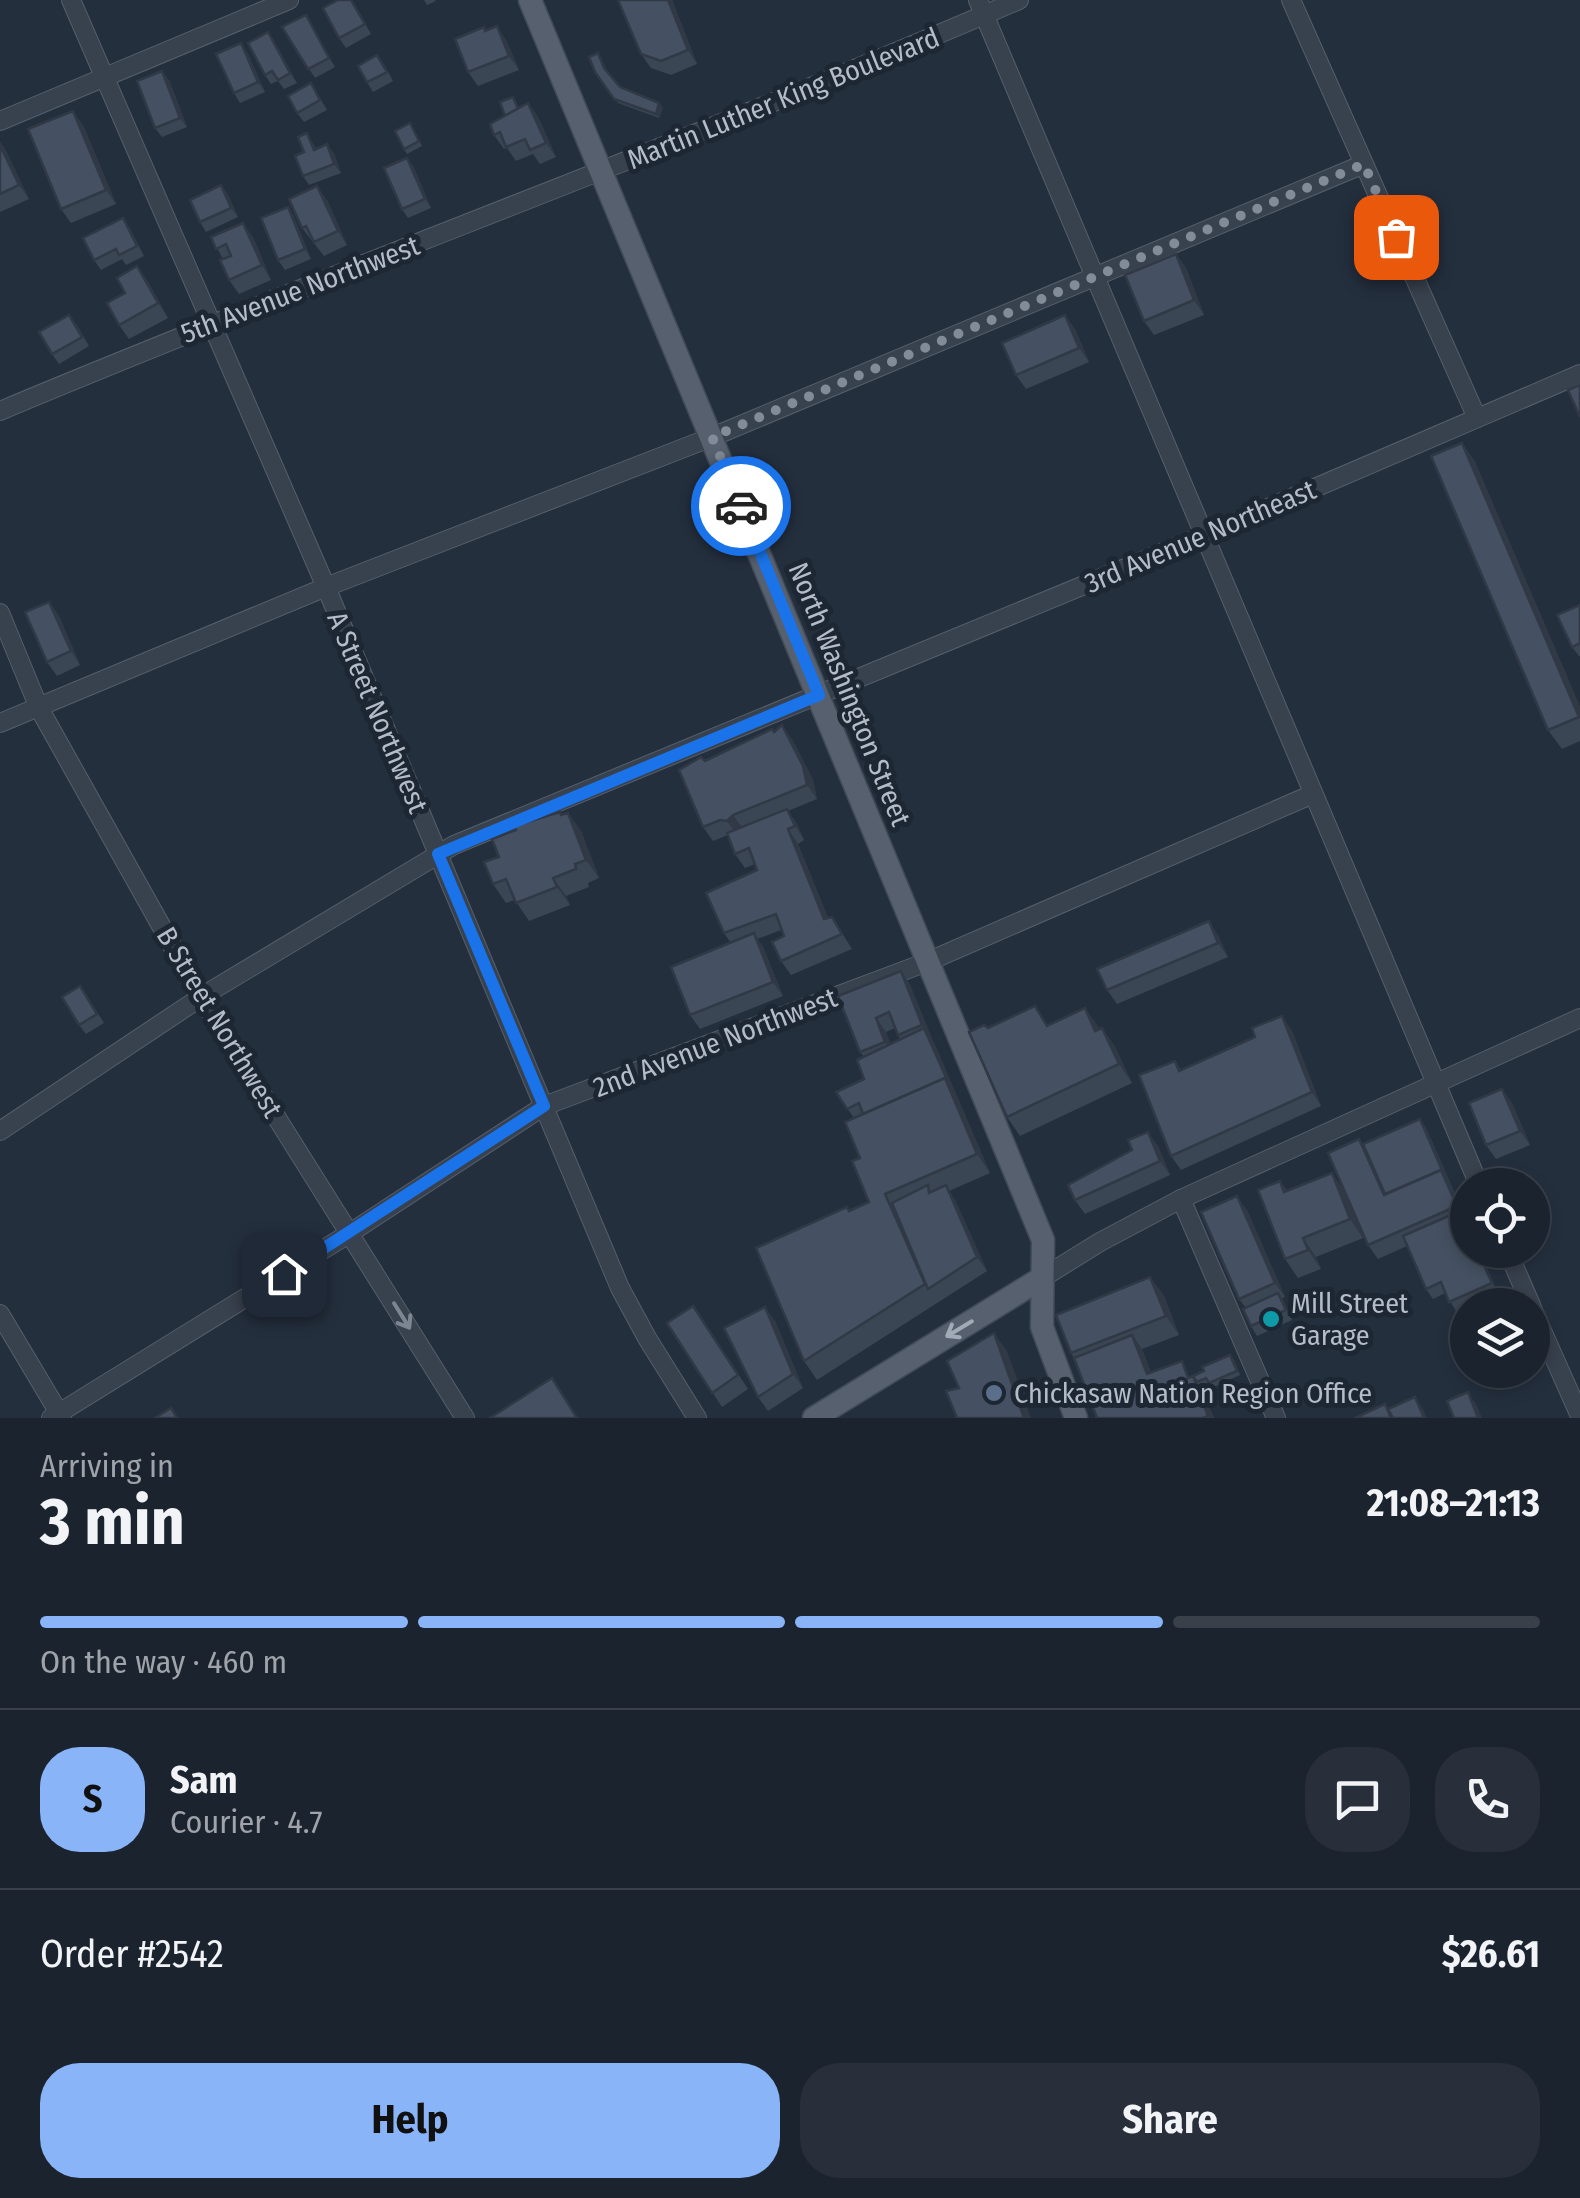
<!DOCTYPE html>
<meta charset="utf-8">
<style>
:root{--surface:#1b232e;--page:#282f3a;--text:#f1f3f6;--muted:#a0a4aa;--line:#39404a;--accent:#8ab4f8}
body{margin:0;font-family:"Fira Sans Condensed",sans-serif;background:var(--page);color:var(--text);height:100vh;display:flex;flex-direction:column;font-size:38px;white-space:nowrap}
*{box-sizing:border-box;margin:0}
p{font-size:32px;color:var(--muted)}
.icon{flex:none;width:55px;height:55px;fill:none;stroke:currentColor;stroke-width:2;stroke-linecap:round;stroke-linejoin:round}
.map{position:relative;height:1418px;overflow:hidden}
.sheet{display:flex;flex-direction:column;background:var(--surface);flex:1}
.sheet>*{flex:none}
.tools{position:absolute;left:1450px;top:1168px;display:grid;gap:20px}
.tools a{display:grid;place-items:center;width:100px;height:100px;border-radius:50%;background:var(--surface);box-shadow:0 5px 15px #0003,0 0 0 2px var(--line);font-size:50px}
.pin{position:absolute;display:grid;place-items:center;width:85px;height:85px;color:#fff;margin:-42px;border-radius:20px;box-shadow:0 5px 15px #0006}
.courier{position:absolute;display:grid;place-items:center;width:100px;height:100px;margin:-50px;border:8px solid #1a73e8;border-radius:50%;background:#fff;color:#222;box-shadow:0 2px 12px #0007}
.summary em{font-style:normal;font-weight:700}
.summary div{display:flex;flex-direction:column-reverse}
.summary{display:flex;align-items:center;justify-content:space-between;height:170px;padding:0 40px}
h1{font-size:65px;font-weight:700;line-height:75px}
.bar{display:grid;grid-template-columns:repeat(4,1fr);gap:15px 10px;align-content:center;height:120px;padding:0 40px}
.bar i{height:12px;border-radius:8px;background:var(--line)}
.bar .on{background:var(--accent)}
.bar p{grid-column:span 4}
.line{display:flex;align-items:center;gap:25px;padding:0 40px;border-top:2px solid var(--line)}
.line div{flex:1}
.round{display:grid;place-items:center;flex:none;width:105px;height:105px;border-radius:40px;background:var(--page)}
.primary-button{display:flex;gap:20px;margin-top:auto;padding:20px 40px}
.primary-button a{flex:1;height:115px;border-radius:40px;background:var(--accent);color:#111;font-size:40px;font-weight:700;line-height:115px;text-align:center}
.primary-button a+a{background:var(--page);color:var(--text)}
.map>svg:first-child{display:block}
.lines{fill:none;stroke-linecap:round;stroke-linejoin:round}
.minor-casing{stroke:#565f6c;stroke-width:20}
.major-casing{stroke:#414a57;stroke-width:25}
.minor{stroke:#38414e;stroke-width:18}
.major{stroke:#56606e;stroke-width:22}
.wall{fill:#3b4654;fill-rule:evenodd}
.shaded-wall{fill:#303945}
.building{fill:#455162;stroke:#303945;stroke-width:2.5}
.oneway{stroke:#7c8592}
.oneway2{stroke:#a1aab7}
.done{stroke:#828b98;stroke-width:10;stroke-dasharray:0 18}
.route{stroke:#1a73e8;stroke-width:12}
.culture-dot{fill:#0f9aa8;stroke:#1d2633;stroke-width:4}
.service-dot{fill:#5c6f8a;stroke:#1d2633;stroke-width:4}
.labels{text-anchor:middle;stroke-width:10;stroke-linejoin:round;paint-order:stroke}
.street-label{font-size:28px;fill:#b4bcc9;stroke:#1d2633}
.poi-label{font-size:28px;fill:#b4bcc9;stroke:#1d2633;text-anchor:start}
</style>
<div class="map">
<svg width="1580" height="1418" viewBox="0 0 1580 1418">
<rect width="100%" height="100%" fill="#242f3e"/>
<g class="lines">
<defs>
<g id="minor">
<path d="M71 0 326 587 620 1288 647 1338 697 1418"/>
<path d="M978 0 1479 1185"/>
<path d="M1291 0 1477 418"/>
<path d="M0 121 289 0"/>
<path d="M0 411C338 269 682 145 1019 0"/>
<path d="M0 613 39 708 201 997 465 1418"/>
<path d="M0 723 326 587 712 437 1364 164"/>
<path d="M0 1131 201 997 454 845 1203 536 1580 374"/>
<path d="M1181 1199 1276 1418"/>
<path d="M1507 1250 1531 1305"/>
<path d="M1042 1278 1100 1242 1181 1199 1580 1018"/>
<path d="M1532 1308 1580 1416"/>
<path d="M0 1314 62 1418"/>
<path d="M51 1418 350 1233 544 1106 927 962 1313 794"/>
</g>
<g id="major">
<path d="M530 0 1043 1240 1042 1327 1076 1418"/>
<path d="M814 1418 1042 1278"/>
</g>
</defs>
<use href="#minor" class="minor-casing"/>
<use href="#major" class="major-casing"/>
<use href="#minor" class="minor"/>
<use href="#major" class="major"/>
</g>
<g class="wall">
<path d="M352 0 371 34 346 48 339 38Z"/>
<path d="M424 0H435L436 1 427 5Z"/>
<path d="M672 0 697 64 671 75 651 68 641 54Z"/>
<path d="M306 15 335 67 315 78 282 27Z"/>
<path d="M486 30 506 40 519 70 478 86 468 72Z"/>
<path d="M268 32 297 83 284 89 278 81 271 84 265 75Z"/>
<path d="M247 52 265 92 240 103 234 93Z"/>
<path d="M601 58 607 71 620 87 659 103 663 108 659 118 618 103 595 72Z"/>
<path d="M384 64 393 81 373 92 367 82Z"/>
<path d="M169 80 187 127 162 137 155 128Z"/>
<path d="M311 83 327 110 304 122 297 113Z"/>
<path d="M516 102 519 108 528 103 538 117 556 157 540 164 533 154 516 161 507 148 504 149 494 135 505 116Z"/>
<path d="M410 123 422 146 407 154 404 149Z"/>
<path d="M83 125 116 204 71 223 61 209Z"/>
<path d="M307 133 316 149 327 144 334 154 341 173 309 185 303 176Z"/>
<path d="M0 142 5 149 29 199 0 212Z"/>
<path d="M407 158 414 168 431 208 408 218 402 209Z"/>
<path d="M221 185 228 195 238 217 206 232 200 222Z"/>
<path d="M327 200 347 245 324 256 302 228Z"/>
<path d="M288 207 294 217 311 259 285 270 278 260Z"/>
<path d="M129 227 144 256 126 265 122 259 101 270 94 260Z"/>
<path d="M211 237H253L271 280 239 294 229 280 223 259Z"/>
<path d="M1176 254 1186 268 1204 315 1154 335 1144 321Z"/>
<path d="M147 280 168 318 129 339 119 325Z"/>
<path d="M76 324 89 346 59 364 52 354Z"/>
<path d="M1075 329 1089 362 1026 389 1016 375Z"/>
<path d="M1462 443 1475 462 1580 707V741L1562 749 1548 730Z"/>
<path d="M49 602 59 616 80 665 57 676 47 662Z"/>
<path d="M1580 605V656H1579L1572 647Z"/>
<path d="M774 732 792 739 813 780 817 799 788 811 797 824 804 840 798 844 828 918 832 917 852 949 791 975 781 961 784 936 781 930 757 939 763 947 783 996 700 1029 690 1015 731 943 724 933 757 870 755 864 745 868 735 854 728 835 713 841 703 827 705 761Z"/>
<path d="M560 812 562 815 568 813 581 831 599 878 588 883 589 887 566 896 570 905 529 921 515 900 506 903 493 884 499 857Z"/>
<path d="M1218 935 1228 957 1117 1004 1107 990Z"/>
<path d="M901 971 910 985 932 1039 990 1173 949 1191 955 1200 987 1271 817 1380 804 1361 850 1210 869 1202 854 1118 836 1092 864 1079V1057L860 1052 838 996ZM895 1028 900 1039 890 1044 886 1032Z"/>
<path d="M80 986 104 1023 86 1034 79 1025Z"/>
<path d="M1049 1025 1098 1026 1099 1029 1102 1028 1115 1047 1132 1083 1020 1136 1007 1117 988 1028Z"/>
<path d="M1292 1031 1321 1106 1181 1170 1171 1156 1175 1061 1181 1070Z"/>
<path d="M1502 1089 1512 1103 1530 1145 1496 1159 1486 1145Z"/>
<path d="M1420 1119 1426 1128 1468 1223V1250H1479L1498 1293 1456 1311 1445 1293 1433 1299 1426 1289 1407 1246 1378 1259 1368 1245 1351 1207 1363 1238 1316 1257 1321 1269 1298 1278 1285 1259 1280 1181 1287 1191 1344 1190 1359 1139 1363 1144Z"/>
<path d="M1158 1146 1170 1175 1085 1214 1075 1200Z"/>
<path d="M1247 1210 1285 1297 1282 1298 1292 1320 1257 1336 1251 1326 1246 1308 1239 1299Z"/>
<path d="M1150 1277 1164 1296 1179 1335 1142 1349 1151 1373 1192 1376 1204 1371 1230 1355 1234 1360 1240 1375 1212 1388 1209 1383 1200 1387 1214 1418H1097L1074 1358 1071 1353Z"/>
<path d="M693 1306 748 1389 722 1407 667 1323Z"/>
<path d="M775 1321 803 1388 768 1411 758 1397Z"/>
</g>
<g class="shaded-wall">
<path d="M668 0H672L697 64 688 50Z"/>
<path d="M306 15 312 24 335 67 329 58Z"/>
<path d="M497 26 506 40 519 70 509 56Z"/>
<path d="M268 32 275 42 297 83 290 73Z"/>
<path d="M241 43 247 52 265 92 258 82Z"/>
<path d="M162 71 169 80 187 127 180 118Z"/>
<path d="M528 103 538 117 556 157 546 143Z"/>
<path d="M659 103 663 108 659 118 656 114Z"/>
<path d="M73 111 83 125 116 204 106 190Z"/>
<path d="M0 142 5 149 29 199 19 185 0 145Z"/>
<path d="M327 144 334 154 341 173 334 164Z"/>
<path d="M407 158 414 168 431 208 425 199Z"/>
<path d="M221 185 228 195 238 217 231 208Z"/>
<path d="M317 186 327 200 347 245 338 231Z"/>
<path d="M288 207 294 217 311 259 305 249Z"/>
<path d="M243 223 253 237 271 280 262 265Z"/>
<path d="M1176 254 1186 268 1204 315 1194 300Z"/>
<path d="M137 266 147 280 168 318 158 303Z"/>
<path d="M1065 315 1075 329 1089 362 1079 348Z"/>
<path d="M1462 443 1475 462 1580 707V718Z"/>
<path d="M49 602 59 616 80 665 71 651Z"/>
<path d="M782 725 792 739 813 780 817 799 807 785Z"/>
<path d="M787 809 797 824 804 840 795 826Z"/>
<path d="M568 813 581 831 599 878 586 860Z"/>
<path d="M733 815 743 829 737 835 727 821Z"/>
<path d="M788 829 798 844 834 933 824 919Z"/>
<path d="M553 878 566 896 570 905 557 887Z"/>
<path d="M1209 921 1218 935 1228 957 1218 943Z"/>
<path d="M754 933 763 947 783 996 773 982Z"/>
<path d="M901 971 910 985 932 1039 922 1025Z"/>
<path d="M1085 1008 1098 1026 1108 1050 1095 1031Z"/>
<path d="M1282 1016 1292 1031 1321 1106 1312 1092Z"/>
<path d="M876 1018 886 1032 895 1056 885 1042Z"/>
<path d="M924 1028 934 1042 990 1173 977 1154Z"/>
<path d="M1102 1028 1115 1047 1132 1083 1119 1064Z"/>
<path d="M1502 1089 1512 1103 1530 1145 1520 1131Z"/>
<path d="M1420 1119 1426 1128 1466 1220 1457 1206Z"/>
<path d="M1148 1132 1158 1146 1170 1175 1160 1161Z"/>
<path d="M1332 1173 1345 1192 1363 1238 1350 1219Z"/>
<path d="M946 1185 955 1200 987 1271 977 1257Z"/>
<path d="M1237 1196 1247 1210 1285 1297 1275 1283Z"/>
<path d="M1303 1238 1316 1257 1321 1269 1308 1250Z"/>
<path d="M1477 1250H1479L1498 1293 1492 1283Z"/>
<path d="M1150 1277 1164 1296 1179 1335 1166 1316Z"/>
<path d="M765 1307 775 1321 803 1388 793 1374Z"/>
<path d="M994 1333 1007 1351 1031 1418H1024Z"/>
<path d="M1132 1335 1142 1349 1157 1389 1147 1374Z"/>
<path d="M1193 1376 1202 1391 1214 1418H1210L1208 1416Z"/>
<path d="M1468 1392 1477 1406 1482 1418H1478Z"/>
<path d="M1415 1397 1424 1411 1427 1418H1424Z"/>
</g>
<g class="building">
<path d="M338 0H351L365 24 339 38 323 8Z"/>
<path d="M618 0H668L688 50 661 61 641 54Z"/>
<path d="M306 15 329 58 308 69 282 27Z"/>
<path d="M497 26 509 56 468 72 455 39 484 27 485 31Z"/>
<path d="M268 32 290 73 278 80 272 71 265 75 248 43Z"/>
<path d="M241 43 258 82 234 93 216 54Z"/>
<path d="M598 53 604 68 620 87 659 103 656 114 614 99 595 72 589 57Z"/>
<path d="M377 55 387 72 367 82 358 66Z"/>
<path d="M162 71 180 118 155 128 137 81Z"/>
<path d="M311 83 320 100 297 113 288 96Z"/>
<path d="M513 97 518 109 505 116 500 102Z"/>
<path d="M528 103 546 143 530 150 525 139 506 147 500 132 494 135 490 124Z"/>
<path d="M73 111 106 190 61 209 28 129Z"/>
<path d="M410 123 419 141 404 149 395 131Z"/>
<path d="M307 133 314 150 327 144 334 164 303 176 295 156 304 152 298 137Z"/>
<path d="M0 145 19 185 0 194Z"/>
<path d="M407 158 425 199 402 209 384 168Z"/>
<path d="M221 185 231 208 200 222 190 200Z"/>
<path d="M317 186 338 231 314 242 306 226 302 228 289 199Z"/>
<path d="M288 207 305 249 278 260 261 218Z"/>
<path d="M123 218 137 246 119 255 116 249 94 260 83 238Z"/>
<path d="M243 223 262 265 229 280 220 260 231 256 226 244 216 249 211 237Z"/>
<path d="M1176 254 1194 300 1144 321 1125 275Z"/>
<path d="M137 266 158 303 119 325 107 303 125 293 117 278Z"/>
<path d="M69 315 82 337 52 354 39 332Z"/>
<path d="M1065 315 1079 348 1016 375 1002 343Z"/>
<path d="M1580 385V417L1568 390Z"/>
<path d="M1462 443 1579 717 1548 730 1431 456Z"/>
<path d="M49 602 71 651 47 662 25 612Z"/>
<path d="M1580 605V643L1572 647 1557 615Z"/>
<path d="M782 725 803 766 807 785 733 815 727 821 720 820 703 827 679 770 701 757 705 761 772 729 774 732Z"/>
<path d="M787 809 795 826 788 829 824 919 832 917 842 934 781 961 772 942 784 936 776 914 724 933 706 893 757 870 749 848 735 854 727 833Z"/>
<path d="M560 812 561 815 568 813 586 860 575 864 576 869 553 878 557 887 516 903 506 879 493 884 484 862 499 857 492 839 516 830 514 826Z"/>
<path d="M1209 921 1218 943 1107 990 1097 969Z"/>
<path d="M754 933 773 982 690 1015 671 967Z"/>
<path d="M901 971 922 1025 898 1035 889 1012 876 1018 885 1042 860 1052 838 996Z"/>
<path d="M80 986 97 1014 79 1025 62 997Z"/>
<path d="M1035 1006 1047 1026 1085 1008 1095 1031 1102 1028 1119 1064 1007 1117 969 1032 984 1025 988 1028Z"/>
<path d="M1282 1016 1312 1092 1171 1156 1139 1075 1175 1061 1179 1071 1255 1037 1252 1028Z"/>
<path d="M924 1028 948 1082 945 1078 863 1114 859 1103 847 1109 836 1092 864 1079 857 1060Z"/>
<path d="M945 1078 977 1154 885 1194 925 1284 804 1361 756 1248 847 1207 849 1211 869 1202 852 1161 860 1158 845 1122Z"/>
<path d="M1502 1089 1520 1131 1486 1145 1469 1103Z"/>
<path d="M1420 1119 1444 1175 1441 1170 1385 1194 1363 1144Z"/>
<path d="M1148 1132 1160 1161 1075 1200 1068 1185 1132 1150 1128 1140Z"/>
<path d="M1359 1139 1384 1195 1441 1170 1457 1206 1368 1245 1328 1153Z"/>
<path d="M1332 1173 1350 1219 1303 1238 1308 1250 1285 1259 1258 1190 1280 1181 1284 1192Z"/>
<path d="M928 1185 929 1193 946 1185 977 1257 928 1289 892 1203Z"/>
<path d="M1237 1196 1275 1283 1239 1299 1201 1212Z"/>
<path d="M1460 1211 1468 1228V1250H1477L1492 1283 1449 1302 1441 1282 1426 1289 1403 1236Z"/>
<path d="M1150 1277 1166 1316 1071 1353 1056 1315Z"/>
<path d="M1278 1293 1286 1310 1251 1326 1243 1309Z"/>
<path d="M693 1306 738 1375 712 1393 667 1323Z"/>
<path d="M765 1307 793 1374 758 1397 724 1328Z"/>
<path d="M994 1333 1024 1418H957L946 1391 959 1388 947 1361Z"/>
<path d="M1132 1335 1147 1374 1182 1361 1188 1378 1193 1376 1208 1416 1203 1418H1097L1074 1358Z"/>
<path d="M1230 1355 1237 1371 1209 1383 1206 1378 1197 1382 1193 1376 1191 1377 1204 1371 1202 1367Z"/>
<path d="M552 1378 577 1418H490Z"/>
<path d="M1468 1392 1478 1418H1454L1447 1401Z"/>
<path d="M1415 1397 1424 1418H1393L1388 1409Z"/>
<path d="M1385 1404 1391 1418H1355Z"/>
<path d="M171 1408 177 1418H155Z"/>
</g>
<defs><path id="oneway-shaft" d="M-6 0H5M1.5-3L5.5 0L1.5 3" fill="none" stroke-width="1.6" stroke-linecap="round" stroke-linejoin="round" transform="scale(2.5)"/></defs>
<use class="oneway" href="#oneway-shaft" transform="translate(402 1316) rotate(58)"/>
<use class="oneway2" href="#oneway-shaft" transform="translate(959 1329) rotate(149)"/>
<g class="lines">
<path class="done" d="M741 506 712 437 1364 164 1396 237"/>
<path class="route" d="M284 1274 544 1106 438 854 819 695 741 506"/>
</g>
<circle class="culture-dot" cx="1271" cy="1319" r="10"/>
<circle class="service-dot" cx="994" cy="1393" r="10"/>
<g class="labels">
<g class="street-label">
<text transform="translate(783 98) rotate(-22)" y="10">Martin Luther King Boulevard</text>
<text transform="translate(300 289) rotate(-21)" y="10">5th Avenue Northwest</text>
<text transform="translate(1200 536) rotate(-23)" y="10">3rd Avenue Northeast</text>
<text transform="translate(850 694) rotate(68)" y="10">North Washington Street</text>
<text transform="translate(378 712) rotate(67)" y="10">A Street Northwest</text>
<text transform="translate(220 1022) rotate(59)" y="10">B Street Northwest</text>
<text transform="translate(715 1042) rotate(-21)" y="10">2nd Avenue Northwest</text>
</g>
<g class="poi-label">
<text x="1291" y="1313">Mill Street<tspan x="1291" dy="32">Garage</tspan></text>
<text x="1014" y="1403">Chickasaw Nation Region Office</text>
</g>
</g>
</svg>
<div class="tools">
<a><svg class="icon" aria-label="locate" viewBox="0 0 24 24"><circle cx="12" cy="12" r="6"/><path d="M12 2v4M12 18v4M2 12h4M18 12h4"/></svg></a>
<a><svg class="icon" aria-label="layers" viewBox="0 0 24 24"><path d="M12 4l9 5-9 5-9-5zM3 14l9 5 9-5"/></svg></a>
</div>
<div class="pin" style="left:1396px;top:237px;background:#ea580c"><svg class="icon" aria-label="bag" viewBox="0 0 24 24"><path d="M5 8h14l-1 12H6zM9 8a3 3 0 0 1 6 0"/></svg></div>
<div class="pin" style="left:284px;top:1274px;background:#1f2937"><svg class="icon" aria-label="home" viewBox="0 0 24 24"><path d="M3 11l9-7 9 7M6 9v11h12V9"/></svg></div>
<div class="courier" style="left:741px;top:506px"><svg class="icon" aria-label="car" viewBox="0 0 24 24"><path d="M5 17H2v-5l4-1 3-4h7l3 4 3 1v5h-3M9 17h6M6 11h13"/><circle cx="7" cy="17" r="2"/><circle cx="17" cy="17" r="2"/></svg></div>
</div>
<section class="sheet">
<div class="summary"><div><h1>3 min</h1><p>Arriving in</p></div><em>21:08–21:13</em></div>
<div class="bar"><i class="on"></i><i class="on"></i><i class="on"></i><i></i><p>On the way · 460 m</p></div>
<div class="line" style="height:180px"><b class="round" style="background:var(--accent);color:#111">S</b><div><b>Sam</b><p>Courier · 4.7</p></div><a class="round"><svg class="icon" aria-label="chat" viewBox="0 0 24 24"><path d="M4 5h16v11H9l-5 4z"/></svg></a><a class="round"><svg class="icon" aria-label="phone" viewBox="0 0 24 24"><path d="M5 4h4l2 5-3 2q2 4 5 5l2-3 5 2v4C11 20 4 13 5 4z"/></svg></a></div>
<div class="line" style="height:130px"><div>Order #2542</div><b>$26.61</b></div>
<div class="primary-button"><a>Help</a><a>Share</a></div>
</section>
